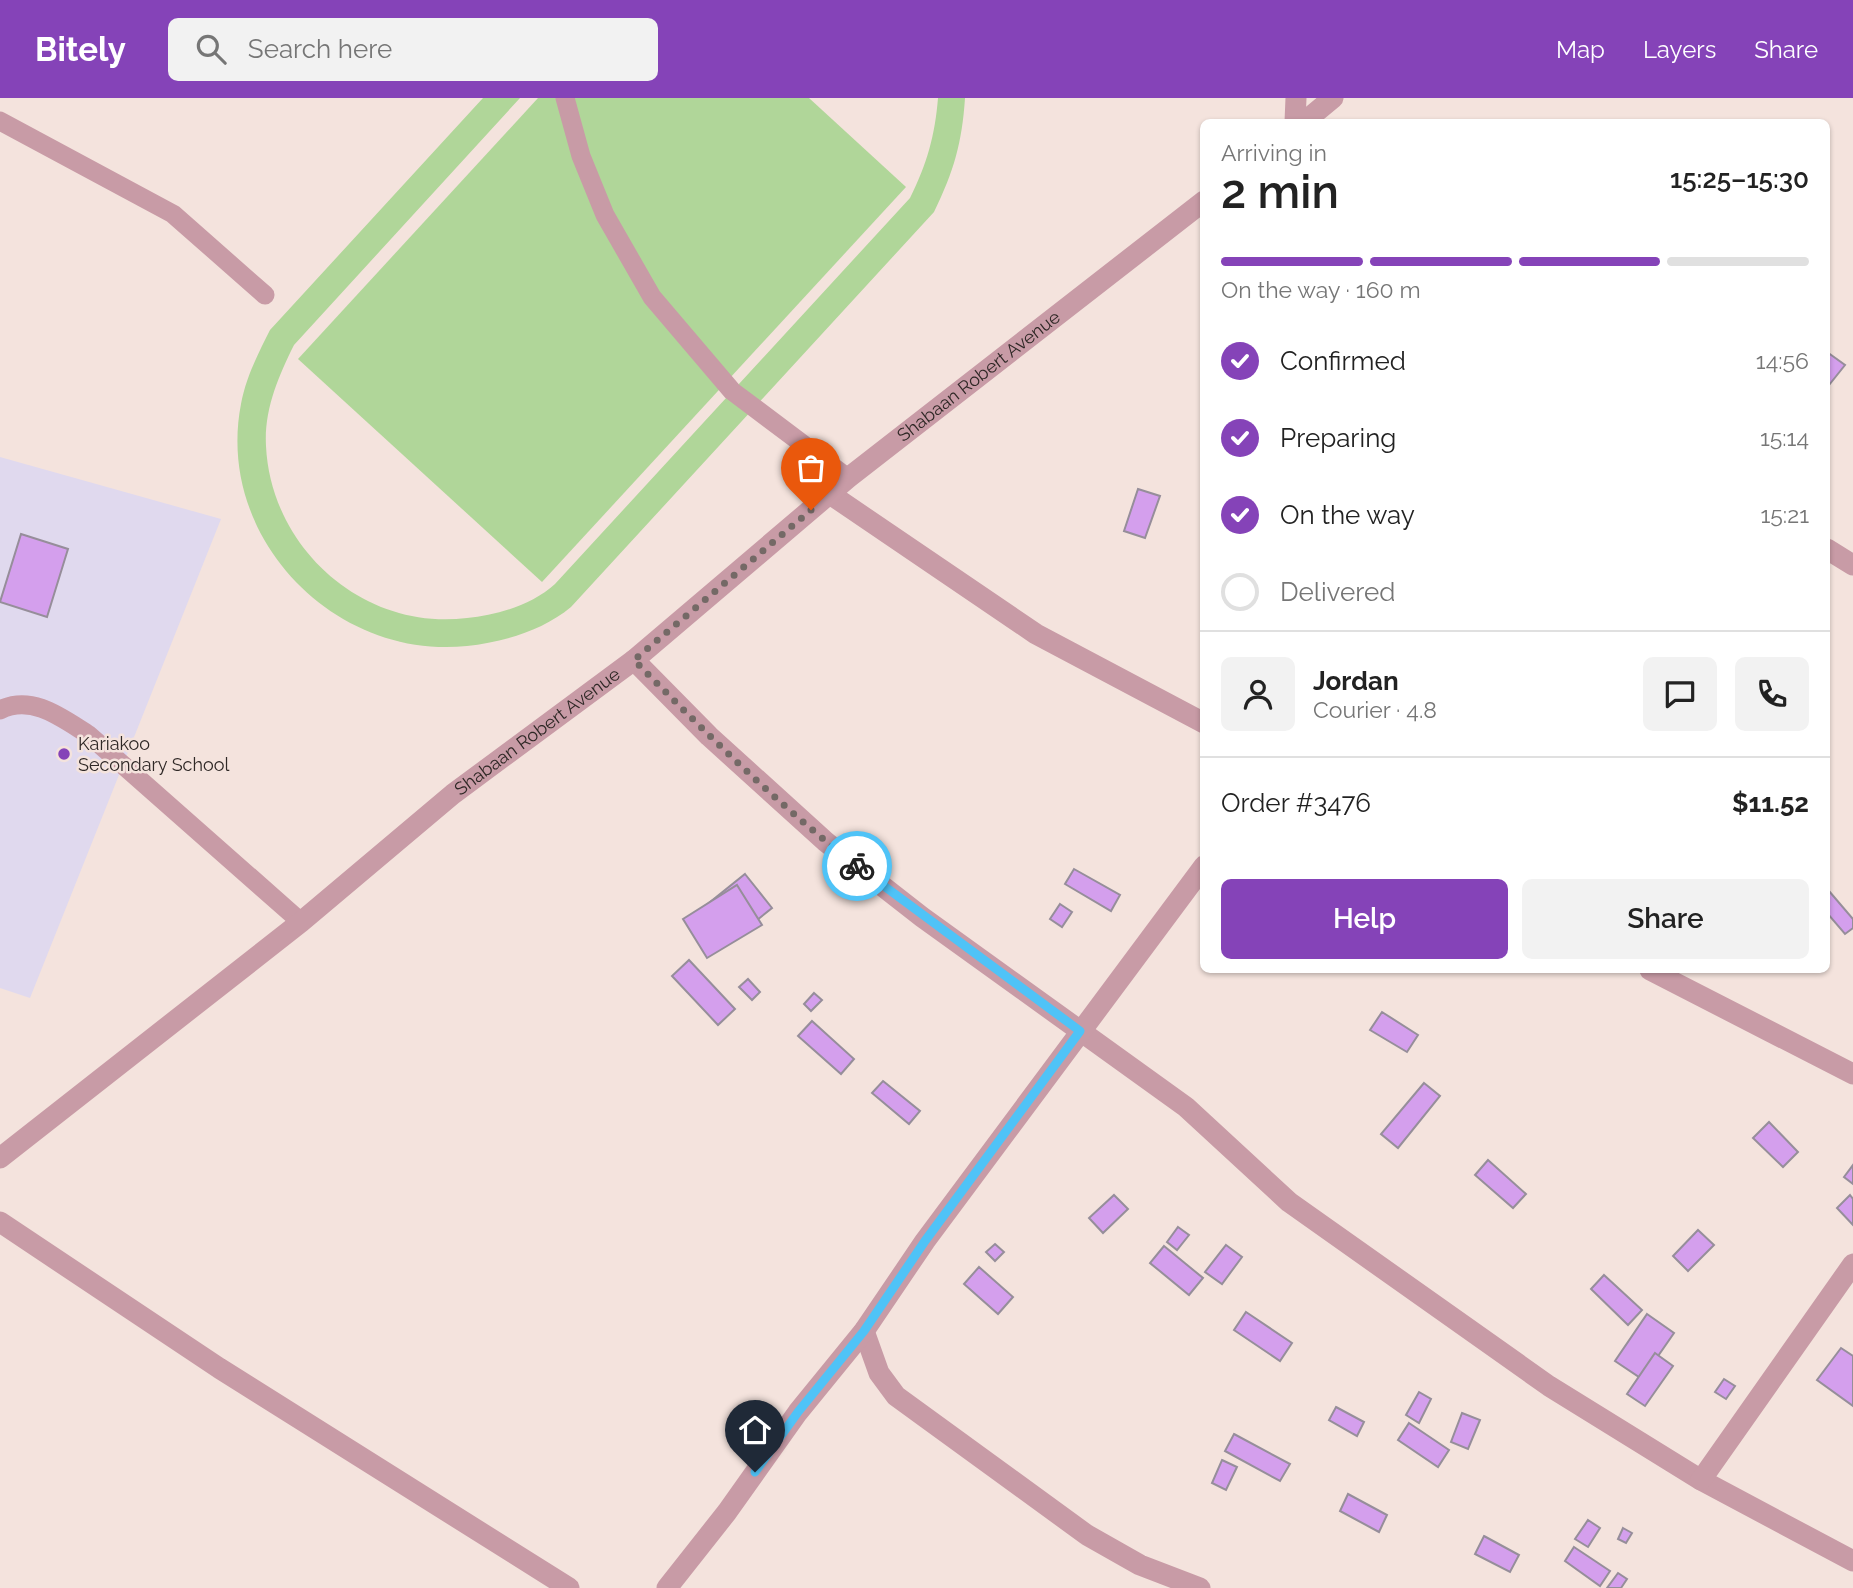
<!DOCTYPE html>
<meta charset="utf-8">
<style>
:root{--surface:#fff;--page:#f2f2f2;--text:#222;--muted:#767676;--line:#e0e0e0;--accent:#8543b8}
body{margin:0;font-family:Raleway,sans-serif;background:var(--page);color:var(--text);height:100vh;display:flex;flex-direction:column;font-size:26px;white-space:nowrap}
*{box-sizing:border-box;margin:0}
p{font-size:23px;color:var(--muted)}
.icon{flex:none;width:38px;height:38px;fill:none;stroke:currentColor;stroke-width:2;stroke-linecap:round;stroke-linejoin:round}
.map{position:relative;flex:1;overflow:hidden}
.panel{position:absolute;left:1200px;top:21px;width:630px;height:854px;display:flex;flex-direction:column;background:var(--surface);border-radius:10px;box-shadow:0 2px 5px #0004}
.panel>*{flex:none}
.pin{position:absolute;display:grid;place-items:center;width:60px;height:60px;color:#fff;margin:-72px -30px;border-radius:50% 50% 50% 0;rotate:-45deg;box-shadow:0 0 7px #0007}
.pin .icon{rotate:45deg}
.courier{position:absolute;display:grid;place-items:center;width:70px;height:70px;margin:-35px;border:5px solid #4fc3f7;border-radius:50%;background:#fff;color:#222;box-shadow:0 2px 9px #0007}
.headline em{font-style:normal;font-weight:600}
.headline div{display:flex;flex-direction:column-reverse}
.headline{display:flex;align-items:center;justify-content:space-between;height:119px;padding:0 21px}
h1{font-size:46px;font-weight:600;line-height:52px}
.bar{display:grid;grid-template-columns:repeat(4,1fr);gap:10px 7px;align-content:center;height:84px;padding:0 21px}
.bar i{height:9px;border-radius:5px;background:var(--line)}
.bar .on{background:var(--accent)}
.bar p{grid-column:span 4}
.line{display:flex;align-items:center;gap:18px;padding:0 21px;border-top:2px solid var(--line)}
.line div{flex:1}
.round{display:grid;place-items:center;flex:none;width:74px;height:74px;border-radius:10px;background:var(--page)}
ol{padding:0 21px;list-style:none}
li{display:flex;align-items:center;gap:21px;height:77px}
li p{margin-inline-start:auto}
li .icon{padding:7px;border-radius:50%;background:var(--accent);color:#fff;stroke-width:4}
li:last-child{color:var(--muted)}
li i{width:38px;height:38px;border:4px solid var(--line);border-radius:50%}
.button{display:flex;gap:14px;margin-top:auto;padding:14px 21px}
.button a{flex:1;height:80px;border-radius:10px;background:var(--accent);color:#fff;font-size:28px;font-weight:600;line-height:80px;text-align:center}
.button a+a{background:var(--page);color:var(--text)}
header{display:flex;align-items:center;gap:42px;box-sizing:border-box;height:98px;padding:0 35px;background:var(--accent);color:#fff}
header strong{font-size:33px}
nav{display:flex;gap:38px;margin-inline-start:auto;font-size:24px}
.search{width:490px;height:63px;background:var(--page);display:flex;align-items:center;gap:18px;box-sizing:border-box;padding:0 24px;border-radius:10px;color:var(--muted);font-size:26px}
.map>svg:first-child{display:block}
.education{fill:#e0d9ee}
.green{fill:#b0d699}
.building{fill:#d49fed;stroke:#968e9a;stroke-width:2}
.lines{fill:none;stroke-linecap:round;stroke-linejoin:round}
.service{stroke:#c89ba6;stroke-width:19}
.minor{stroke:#c89ba6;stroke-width:21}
.tertiary{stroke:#c89ba6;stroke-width:21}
.done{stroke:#746966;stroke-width:7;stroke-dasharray:0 12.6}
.route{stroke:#4fc3f7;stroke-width:9}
.poi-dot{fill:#8543b8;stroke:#f4e3dd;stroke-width:2.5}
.labels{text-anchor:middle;stroke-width:5;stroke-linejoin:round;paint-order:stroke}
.street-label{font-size:18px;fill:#2f2826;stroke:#f4e3dd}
.poi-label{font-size:18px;fill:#2f2826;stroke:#f4e3dd;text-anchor:start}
</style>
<header>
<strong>Bitely</strong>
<div class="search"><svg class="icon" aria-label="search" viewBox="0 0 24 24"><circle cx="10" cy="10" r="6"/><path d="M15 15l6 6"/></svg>Search here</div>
<nav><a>Map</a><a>Layers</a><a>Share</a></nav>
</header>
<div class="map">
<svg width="1853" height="1490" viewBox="0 0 1853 1490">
<rect width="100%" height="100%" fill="#f4e3dd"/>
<path class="education" d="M0 359 221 421 30 900 0 890Z"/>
<g class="green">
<path d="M483 0H520L294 247C278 279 264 312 266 348 271 451 364 533 467 520 497 517 532 507 555 486L910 100C927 66 935 37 938 0H965C962 45 954 73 934 114L571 509C542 533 503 544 467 548 335 562 215 440 241 306 246 279 258 256 270 232Z"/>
<path d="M538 0H809L906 89 542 484 298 261Z"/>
</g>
<g class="building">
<path d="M1827 254 1845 267 1829 287 1827 286Z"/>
<path d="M1138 391 1160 398 1145 440 1124 433Z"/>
<path d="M21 436 68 451 47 519 0 504Z"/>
<path d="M1074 771 1120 797 1111 813 1065 786Z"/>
<path d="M745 776 772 810 726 847 699 813Z"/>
<path d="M737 787 762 827 707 860 683 821Z"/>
<path d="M1829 793 1853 821V830L1845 836 1827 815Z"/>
<path d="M1060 806 1072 814 1062 829 1050 821Z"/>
<path d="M689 862 735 911 718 927 672 878Z"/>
<path d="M748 881 760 894 752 902 739 889Z"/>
<path d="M814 895 822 902 811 913 804 906Z"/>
<path d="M1382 914 1418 937 1407 954 1370 932Z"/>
<path d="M812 923 854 961 841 976 798 938Z"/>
<path d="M883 983 920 1013 909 1026 872 995Z"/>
<path d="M1424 985 1440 998 1398 1050 1381 1036Z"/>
<path d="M1769 1024 1798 1054 1783 1069 1753 1040Z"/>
<path d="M1488 1062 1526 1096 1513 1110 1475 1077Z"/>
<path d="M1853 1067V1086L1844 1079Z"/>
<path d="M1114 1097 1128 1111 1103 1135 1089 1120Z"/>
<path d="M1850 1097 1853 1101V1127L1837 1110Z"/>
<path d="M1178 1129 1189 1137 1177 1152 1167 1144Z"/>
<path d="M1698 1132 1714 1147 1688 1173 1673 1158Z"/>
<path d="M995 1146 1004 1154 995 1163 986 1154Z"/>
<path d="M1226 1147 1242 1159 1222 1186 1205 1174Z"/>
<path d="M1164 1148 1203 1180 1189 1197 1150 1165Z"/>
<path d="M979 1169 1013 1199 998 1216 964 1186Z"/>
<path d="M1604 1177 1642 1212 1628 1227 1591 1191Z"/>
<path d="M1246 1214 1292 1245 1280 1263 1234 1232Z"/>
<path d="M1647 1216 1674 1235 1642 1281 1615 1263Z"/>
<path d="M1841 1250 1853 1258V1308L1817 1282Z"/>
<path d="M1655 1255 1673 1268 1645 1308 1627 1296Z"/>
<path d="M1724 1281 1735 1288 1726 1301 1715 1294Z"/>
<path d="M1419 1294 1431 1301 1419 1325 1406 1317Z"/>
<path d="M1336 1309 1364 1324 1357 1338 1329 1322Z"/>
<path d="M1462 1315 1480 1322 1468 1351 1451 1344Z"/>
<path d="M1409 1325 1449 1352 1438 1369 1398 1342Z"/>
<path d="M1234 1336 1290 1366 1280 1383 1225 1353Z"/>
<path d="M1222 1362 1237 1369 1226 1392 1212 1385Z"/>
<path d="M1348 1396 1387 1417 1379 1434 1340 1413Z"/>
<path d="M1588 1422 1600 1430 1588 1449 1575 1441Z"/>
<path d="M1623 1430 1632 1435 1626 1445 1618 1441Z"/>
<path d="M1484 1438 1519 1457 1510 1474 1475 1456Z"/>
<path d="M1574 1449 1610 1473 1600 1488 1565 1463Z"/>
<path d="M1618 1475 1627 1481 1621 1490H1607Z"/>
</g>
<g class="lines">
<g class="service">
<path d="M565 0 581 58 605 117 652 199 732 293 848 380"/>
<path d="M0 23 173 116 265 197"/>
<path d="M0 612C32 596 62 620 89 637L301 824"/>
</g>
<g class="minor">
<path d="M1295 24 1296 0"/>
<path d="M830 396 1036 536 1204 625"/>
<path d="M1827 451 1853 467"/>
<path d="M634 562 709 638 826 744 922 819 1186 1009 1289 1104 1549 1288 1701 1382 1853 1463"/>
<path d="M1650 872 1853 976"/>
<path d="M0 1124 219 1270 569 1490"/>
<path d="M864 1233 879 1275 896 1298 1087 1437 1140 1467 1200 1490"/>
<path d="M1701 1382 1853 1166"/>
<path d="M667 1490 727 1414 798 1314 864 1233 925 1143 1204 768"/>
</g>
<g class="tertiary">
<path d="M1304 24 1333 0"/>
<path id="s1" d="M0 1060 301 824 453 696 634 562 848 380 1204 103"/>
</g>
</g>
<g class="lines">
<path class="done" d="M811 412 634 562C705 634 777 706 857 768"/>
<path class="route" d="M755 1374 798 1314 864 1233 925 1143 1080 933 857 768"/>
</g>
<circle class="poi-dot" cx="64" cy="656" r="7"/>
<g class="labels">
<g class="street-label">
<text dy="6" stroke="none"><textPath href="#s1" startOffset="1253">Shabaan Robert Avenue</textPath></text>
<text dy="6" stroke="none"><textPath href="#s1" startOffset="686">Shabaan Robert Avenue</textPath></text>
</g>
<g class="poi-label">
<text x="78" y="652">Kariakoo<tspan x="78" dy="21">Secondary School</tspan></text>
</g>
</g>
</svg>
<div class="pin" style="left:811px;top:412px;background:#ea580c"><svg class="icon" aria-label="bag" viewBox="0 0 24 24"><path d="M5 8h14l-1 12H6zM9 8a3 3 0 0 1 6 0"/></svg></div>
<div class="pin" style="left:755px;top:1374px;background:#1f2937"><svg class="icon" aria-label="home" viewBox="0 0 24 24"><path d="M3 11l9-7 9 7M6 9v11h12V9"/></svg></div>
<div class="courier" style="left:857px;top:768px"><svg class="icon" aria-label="bike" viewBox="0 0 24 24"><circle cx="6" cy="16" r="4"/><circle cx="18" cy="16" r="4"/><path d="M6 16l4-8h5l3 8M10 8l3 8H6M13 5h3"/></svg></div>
<section class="panel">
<div class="headline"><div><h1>2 min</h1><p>Arriving in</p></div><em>15:25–15:30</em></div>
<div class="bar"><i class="on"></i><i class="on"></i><i class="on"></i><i></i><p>On the way · 160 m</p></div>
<ol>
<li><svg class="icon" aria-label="check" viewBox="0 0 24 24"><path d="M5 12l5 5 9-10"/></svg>Confirmed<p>14:56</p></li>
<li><svg class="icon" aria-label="check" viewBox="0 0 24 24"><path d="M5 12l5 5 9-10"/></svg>Preparing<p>15:14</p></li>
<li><svg class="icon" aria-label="check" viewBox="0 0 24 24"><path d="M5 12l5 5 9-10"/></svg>On the way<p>15:21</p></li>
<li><i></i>Delivered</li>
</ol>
<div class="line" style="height:126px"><a class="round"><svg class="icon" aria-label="person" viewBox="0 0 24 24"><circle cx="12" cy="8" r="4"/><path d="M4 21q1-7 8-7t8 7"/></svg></a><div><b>Jordan</b><p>Courier · 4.8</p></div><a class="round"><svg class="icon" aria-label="chat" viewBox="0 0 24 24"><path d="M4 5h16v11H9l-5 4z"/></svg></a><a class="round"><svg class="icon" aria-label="phone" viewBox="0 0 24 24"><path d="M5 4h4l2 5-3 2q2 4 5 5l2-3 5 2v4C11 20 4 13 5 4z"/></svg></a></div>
<div class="line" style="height:91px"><div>Order #3476</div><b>$11.52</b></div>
<div class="button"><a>Help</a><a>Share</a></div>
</section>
</div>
